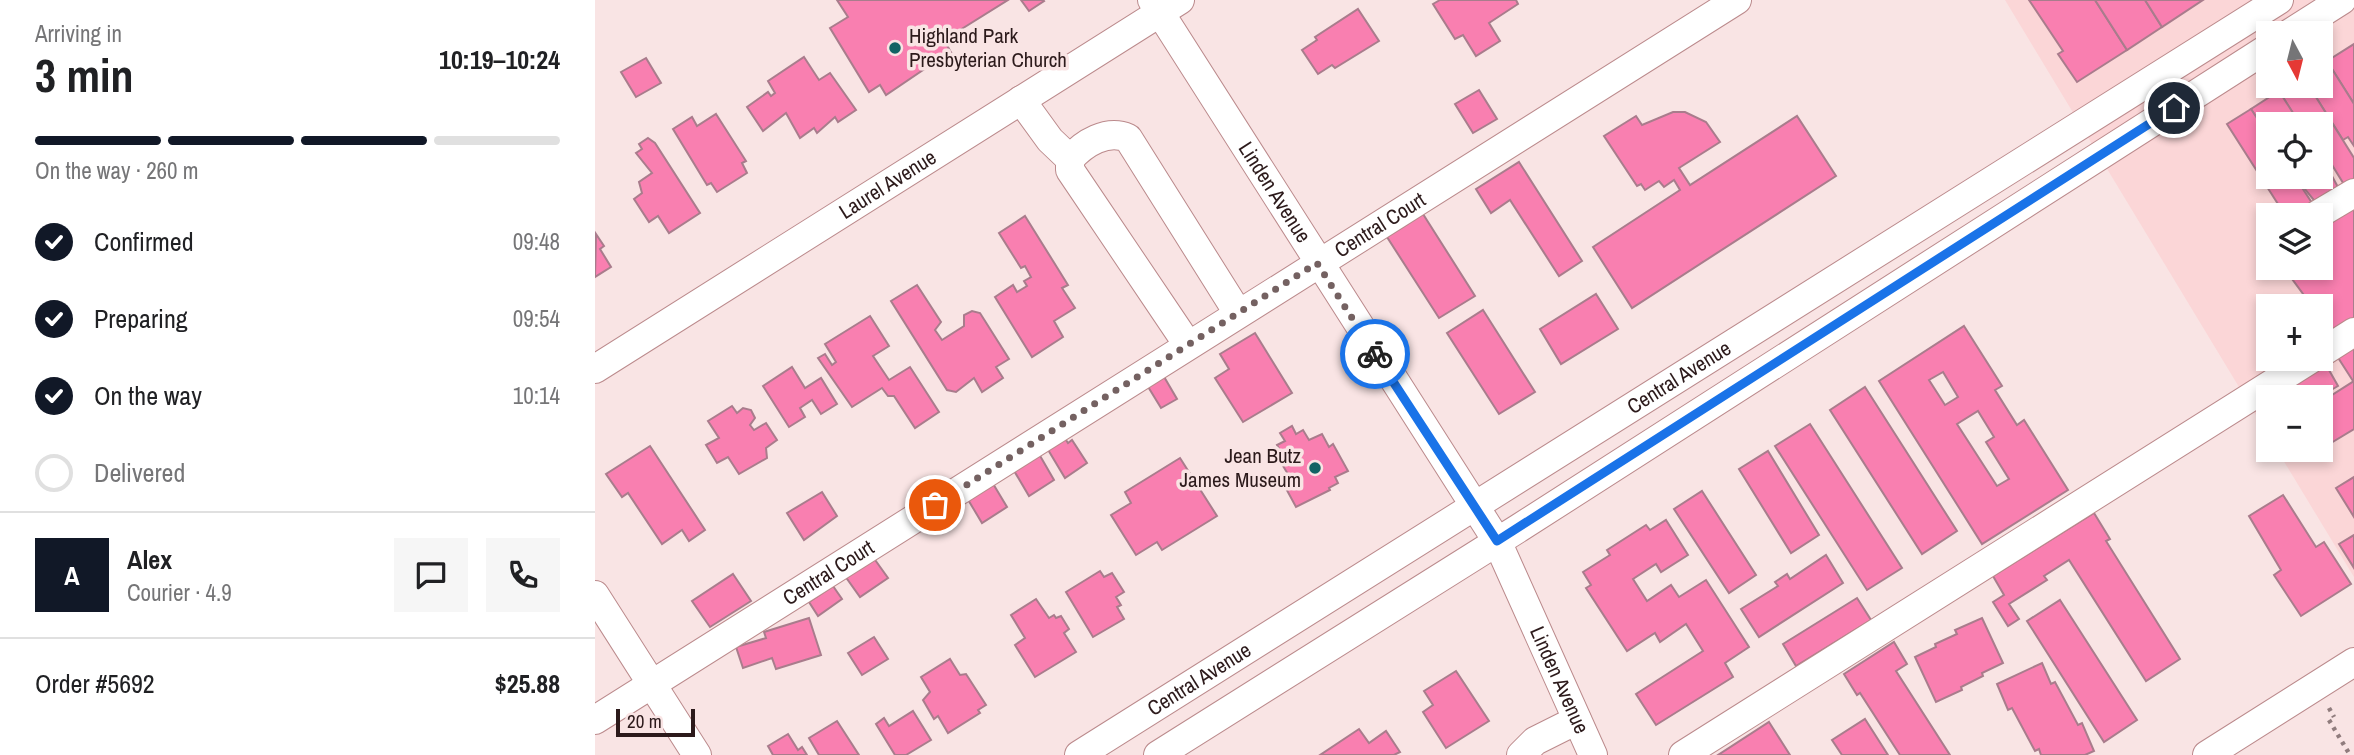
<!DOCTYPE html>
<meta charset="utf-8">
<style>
:root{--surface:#fff;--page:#f6f6f6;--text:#202124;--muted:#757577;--line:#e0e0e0;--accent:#111827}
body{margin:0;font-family:"Archivo Narrow",sans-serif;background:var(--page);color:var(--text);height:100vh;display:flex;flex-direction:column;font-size:26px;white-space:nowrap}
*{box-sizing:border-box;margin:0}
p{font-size:23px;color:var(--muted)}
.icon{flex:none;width:38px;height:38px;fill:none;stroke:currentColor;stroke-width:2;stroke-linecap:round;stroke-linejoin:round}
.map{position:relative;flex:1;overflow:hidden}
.details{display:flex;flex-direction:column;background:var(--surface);width:595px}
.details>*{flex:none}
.needle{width:46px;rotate:173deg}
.buttons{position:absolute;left:1661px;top:21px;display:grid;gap:14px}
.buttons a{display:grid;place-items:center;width:77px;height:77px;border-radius:0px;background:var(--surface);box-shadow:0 4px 10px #0003;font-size:35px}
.scale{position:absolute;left:21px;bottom:18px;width:79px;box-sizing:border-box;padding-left:7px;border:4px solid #2c1a1b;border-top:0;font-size:19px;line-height:24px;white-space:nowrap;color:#2c1a1b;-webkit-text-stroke:5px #f9e4e4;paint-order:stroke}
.pin{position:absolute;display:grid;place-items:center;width:60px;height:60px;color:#fff;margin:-30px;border:4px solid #fff;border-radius:50%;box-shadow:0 2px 7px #0007}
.courier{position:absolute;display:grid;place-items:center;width:70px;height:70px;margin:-35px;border:5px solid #1a73e8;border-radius:50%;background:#fff;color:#222;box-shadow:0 2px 9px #0007}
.overview em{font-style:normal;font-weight:800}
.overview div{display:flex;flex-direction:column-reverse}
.overview{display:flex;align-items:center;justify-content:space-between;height:119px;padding:0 35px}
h1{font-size:46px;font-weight:800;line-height:52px}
.bar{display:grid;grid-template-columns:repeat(4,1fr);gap:10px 7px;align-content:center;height:84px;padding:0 35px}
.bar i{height:9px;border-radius:5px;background:var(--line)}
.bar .current{background:var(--accent)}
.bar p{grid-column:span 4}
.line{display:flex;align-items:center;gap:18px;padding:0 35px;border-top:2px solid var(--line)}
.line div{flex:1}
.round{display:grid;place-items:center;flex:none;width:74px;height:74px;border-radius:0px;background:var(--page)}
ol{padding:0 35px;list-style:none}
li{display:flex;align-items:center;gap:21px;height:77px}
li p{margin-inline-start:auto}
li .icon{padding:7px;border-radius:50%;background:var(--accent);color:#fff;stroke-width:4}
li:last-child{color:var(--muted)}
li i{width:38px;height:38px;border:4px solid var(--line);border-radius:50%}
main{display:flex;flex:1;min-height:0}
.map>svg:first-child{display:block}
.built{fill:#fbd6d7;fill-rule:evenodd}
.building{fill:#f97fb0;stroke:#a97c8c;stroke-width:2;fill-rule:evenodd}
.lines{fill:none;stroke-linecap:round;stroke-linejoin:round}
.minor-casing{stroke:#bb8a8c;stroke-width:30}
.path{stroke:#907c7d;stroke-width:4.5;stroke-dasharray:3.5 5;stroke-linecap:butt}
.minor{stroke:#fff;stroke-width:28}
.done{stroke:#746161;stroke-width:7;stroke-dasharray:0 12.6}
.route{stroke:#1a73e8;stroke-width:9}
.poi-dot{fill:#136364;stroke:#f9e4e4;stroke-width:2.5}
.labels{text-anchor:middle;stroke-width:7;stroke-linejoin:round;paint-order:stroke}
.poi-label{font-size:21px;fill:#2c1a1b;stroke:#f9e4e4;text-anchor:start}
.street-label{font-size:21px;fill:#2c1a1b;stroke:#f9e4e4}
</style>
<main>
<section class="details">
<div class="overview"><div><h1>3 min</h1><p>Arriving in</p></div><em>10:19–10:24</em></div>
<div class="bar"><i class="current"></i><i class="current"></i><i class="current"></i><i></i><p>On the way · 260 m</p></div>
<ol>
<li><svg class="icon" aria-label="check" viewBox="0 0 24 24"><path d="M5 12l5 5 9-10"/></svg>Confirmed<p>09:48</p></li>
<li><svg class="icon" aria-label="check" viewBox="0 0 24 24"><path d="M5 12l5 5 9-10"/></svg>Preparing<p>09:54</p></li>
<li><svg class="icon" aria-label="check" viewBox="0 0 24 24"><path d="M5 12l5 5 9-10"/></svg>On the way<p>10:14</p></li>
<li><i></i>Delivered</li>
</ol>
<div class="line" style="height:126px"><b class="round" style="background:var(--accent);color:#fff">A</b><div><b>Alex</b><p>Courier · 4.9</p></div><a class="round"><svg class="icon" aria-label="chat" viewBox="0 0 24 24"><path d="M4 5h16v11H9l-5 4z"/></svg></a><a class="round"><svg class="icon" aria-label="phone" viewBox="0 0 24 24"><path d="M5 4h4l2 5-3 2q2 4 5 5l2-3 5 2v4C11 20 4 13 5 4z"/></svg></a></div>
<div class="line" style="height:91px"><div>Order #5692</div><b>$25.88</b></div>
</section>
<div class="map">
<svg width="1759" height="755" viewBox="0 0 1759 755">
<rect width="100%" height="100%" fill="#f9e4e4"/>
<path class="built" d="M1410 0H1759V577L1682 450H1726V397H1673V435ZM1673 33H1726V86H1673ZM1673 124H1726V177H1673ZM1673 215H1726V268H1673ZM1673 306H1726V359H1673Z"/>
<g class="building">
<path d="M242 0H413L349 40 358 56 339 68 337 64 291 95 285 85 274 92 235 28 253 17Z"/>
<path d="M426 0H448L449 1 434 11Z"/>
<path d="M845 0H921L923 4 894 23 905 41 881 56 868 35 860 39 838 4Z"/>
<path d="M1434 0H1500L1532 50 1482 82 1463 54 1468 51Z"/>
<path d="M1500 0H1550L1567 27 1532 50Z"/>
<path d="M1550 0H1608L1567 27Z"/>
<path d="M763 9 784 41 740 68 737 65 723 74 707 50 722 40 720 37Z"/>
<path d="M1759 44V104L1732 61Z"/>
<path d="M209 57 224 80 235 73 261 110 243 122 240 117 222 133 219 128 205 138 191 113 168 131 152 107 173 92 176 96 180 93 173 81Z"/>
<path d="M51 58 66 83 41 97 26 72Z"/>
<path d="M1732 61 1759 104V146L1753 137 1748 140 1714 86H1726V65Z"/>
<path d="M1692 86H1714L1759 158V180L1750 186 1729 152 1726 154V124H1705L1684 91Z"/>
<path d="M884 90 902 119 878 133 860 104Z"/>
<path d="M1684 91 1705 124H1673V135L1656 109Z"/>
<path d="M1656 109 1673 135V177H1700L1719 206 1704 215H1690L1632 124Z"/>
<path d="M1078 112H1090L1111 122 1125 142 1084 168 1095 185 1202 116 1241 176 1037 308 998 247 1085 190 1079 180 1069 187 1064 181 1050 190 1046 184 1042 186 1009 136 1041 116 1047 125Z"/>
<path d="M121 114 151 161 147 163 152 173 122 192 116 183 112 185 78 129 97 117 102 126Z"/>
<path d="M53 138 60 143 105 213 74 233 63 216 54 222 39 199 47 193 44 182 57 173 41 153 47 149 44 144Z"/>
<path d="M1726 156 1744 189 1722 204 1700 177H1726Z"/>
<path d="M924 162 987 261 964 276 915 200 896 213 881 189Z"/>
<path d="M1759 197V318L1735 334 1726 319V306H1717L1689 268H1726V218Z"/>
<path d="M828 214 880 296 844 318 792 237Z"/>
<path d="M430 216 473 285 467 288 480 308 459 321 468 337 437 357 400 297 418 285 422 292 432 286 429 281 436 277 430 266 426 268 404 233Z"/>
<path d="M1 234 9 246 5 249 16 267 0 277Z"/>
<path d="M322 285 346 322 340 330 347 340 369 326V315L377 311 385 313 414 359 401 367 408 378 387 392 379 378 361 392 352 390 296 301Z"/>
<path d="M1001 294 1023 329 966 364 945 329Z"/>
<path d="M888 310 940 392 904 414 852 333Z"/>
<path d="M275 316 294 346 278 356 294 380 315 367 344 412 320 428 299 396H293L287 388 257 407 223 358 230 354 237 365 241 362 230 344Z"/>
<path d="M1369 326 1407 386 1400 390 1422 425 1429 420 1473 490 1387 544 1284 381ZM1348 372 1363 397 1350 405 1334 380ZM1383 411 1399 437 1391 442 1414 479 1402 486 1362 424Z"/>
<path d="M660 333 697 393 648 422 620 378 634 369 625 354Z"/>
<path d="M1759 345V380L1758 381 1742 356Z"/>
<path d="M1730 363 1743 386 1724 397H1695L1689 387Z"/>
<path d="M197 367 210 388 226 378 242 404 226 414 217 400 205 408 210 417 194 427 168 386Z"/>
<path d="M568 375 582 399 566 408 552 385Z"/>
<path d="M1759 381V429L1736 443 1730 434 1726 437V402Z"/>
<path d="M1270 387 1362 531 1327 554 1235 410Z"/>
<path d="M137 406 142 413 148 408 156 410 160 418 155 425 159 430 171 423 182 440 171 448 172 458 144 474 133 457 122 463 111 445 124 438 113 421Z"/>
<path d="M1215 424 1307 568 1272 590 1180 446Z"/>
<path d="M697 426 701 434 708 430 714 440 727 434 734 447 738 444 753 471 740 477 743 483 734 488 735 490 701 507 688 483 696 479 688 466 692 464 682 445 690 441 685 433Z"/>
<path d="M469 437 473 443 477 440 492 463 470 478 452 448Z"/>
<path d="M55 446 110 530 94 541 87 530 67 544 33 493 27 497 11 474Z"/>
<path d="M1173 451 1224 535 1196 553 1144 469Z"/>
<path d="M444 454 459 480 434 496 418 469Z"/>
<path d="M585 458 622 516 567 550 562 542 541 555 516 515 536 503 530 492Z"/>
<path d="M1759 477V517L1741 488Z"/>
<path d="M397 482 412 507 387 523 372 498Z"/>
<path d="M1107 491 1161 575 1134 593 1079 509Z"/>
<path d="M227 492 242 516 209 540 192 513Z"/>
<path d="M1688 495 1721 547 1729 542 1756 584 1706 616 1679 575 1686 570 1654 516Z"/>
<path d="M1499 513 1515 539 1511 541 1585 659 1551 681 1474 560 1449 576 1452 580 1414 604 1424 619 1413 626 1398 602 1409 595 1398 576Z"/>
<path d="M1071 520 1093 555 1066 572 1061 564 1038 579 1052 601 1076 585 1084 597 1111 580 1154 647 1130 663 1138 677 1061 725 1041 694 1108 651 1091 624 1065 642 1060 633 1032 651 991 588 996 585 988 572 1015 555 1012 550 1051 525 1055 530Z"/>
<path d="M1759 535V568L1744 544Z"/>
<path d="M1231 555 1248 583 1164 637 1146 609 1183 586 1180 582 1192 574 1195 579Z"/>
<path d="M278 557 293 578 265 597 250 576Z"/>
<path d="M505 571 509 577 517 573 529 592 521 597 526 605 522 607 529 619 498 637 471 592Z"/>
<path d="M138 574 156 601 115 627 97 601Z"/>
<path d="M238 586 247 599 223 616 214 602Z"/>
<path d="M1262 598 1276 620 1201 666 1188 644Z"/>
<path d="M441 599 454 618 459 615 461 618 466 616 474 629 469 633 481 652 440 677 420 645 430 638 416 615Z"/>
<path d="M1465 600 1542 720 1509 742 1432 621Z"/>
<path d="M214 618 226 655 181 669 177 658 148 668 141 647 171 638 169 632Z"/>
<path d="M1387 618 1408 663 1387 673 1388 676 1366 687 1367 690 1341 702 1320 657 1341 647 1340 644 1362 634 1360 630Z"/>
<path d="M279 637 293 659 267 675 253 653Z"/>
<path d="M1299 642 1312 664 1301 671 1355 755H1305L1265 693 1262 695 1249 674Z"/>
<path d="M355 659 365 675 371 674 391 705 383 710 385 713 353 733 343 716 339 719 328 700 335 692 326 677Z"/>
<path d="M1447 663 1456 684 1460 682 1483 725 1487 723 1499 751 1490 755H1446L1444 749 1440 751 1417 708 1413 710 1402 684Z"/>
<path d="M861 671 894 721 851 748 828 712 838 705 829 691Z"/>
<path d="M318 711 336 740 311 755H300L281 724 289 718 294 726Z"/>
<path d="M1270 719 1293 755H1247L1237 740Z"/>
<path d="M242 721 264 755H224L214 738Z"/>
<path d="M1174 722 1195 755H1123Z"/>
<path d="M764 729 774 743 791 731 805 752 799 755H725Z"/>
<path d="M193 734 203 750 207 747 212 755H178L173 746Z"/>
</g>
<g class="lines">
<defs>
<g id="minor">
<path id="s1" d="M557 0 902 541 998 755"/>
<path d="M1695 33 1747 0"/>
<path d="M426 100 455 140 475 159"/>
<path d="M1722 215 1759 193"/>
<path d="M593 345 475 170V159C489 143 512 129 533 138L643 313"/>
<path d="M1726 353 1759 332"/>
<path id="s2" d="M0 369 585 0"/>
<path d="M0 595 102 755"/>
<path id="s3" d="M0 720 1142 0"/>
<path id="s4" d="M484 755 1684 0"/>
<path d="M563 755 924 528 1673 48"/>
<path d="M926 755 940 741 982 720"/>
<path d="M1088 755 1716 359"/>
<path d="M1612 755 1759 662"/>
</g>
</defs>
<use href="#minor" class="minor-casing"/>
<g class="path">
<path d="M1734 708 1739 717"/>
<path d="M1734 720 1755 755"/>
</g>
<use href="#minor" class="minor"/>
</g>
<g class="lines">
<path class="done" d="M340 505 722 263 780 354"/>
<path class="route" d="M780 354 902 541 1579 108"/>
</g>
<g class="poi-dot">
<circle cx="300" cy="48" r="7"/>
<circle cx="720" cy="468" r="7"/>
</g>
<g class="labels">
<g class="poi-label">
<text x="314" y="43">Highland Park<tspan x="314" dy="24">Presbyterian Church</tspan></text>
<text x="706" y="463" text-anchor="end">Jean Butz<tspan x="706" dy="24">James Museum</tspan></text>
</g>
<g class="street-label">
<text dy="7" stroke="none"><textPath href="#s2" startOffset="346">Laurel Avenue</textPath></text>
<text dy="7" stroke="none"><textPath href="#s1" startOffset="228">Linden Avenue</textPath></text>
<text dy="7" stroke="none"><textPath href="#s3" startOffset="928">Central Court</textPath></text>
<text dy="7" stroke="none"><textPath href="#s4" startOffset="709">Central Avenue</textPath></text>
<text dy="7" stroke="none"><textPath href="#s3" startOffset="276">Central Court</textPath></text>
<text dy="7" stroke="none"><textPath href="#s4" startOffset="142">Central Avenue</textPath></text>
<text dy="7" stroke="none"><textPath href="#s1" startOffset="794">Linden Avenue</textPath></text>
</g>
</g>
</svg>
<div class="buttons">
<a><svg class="needle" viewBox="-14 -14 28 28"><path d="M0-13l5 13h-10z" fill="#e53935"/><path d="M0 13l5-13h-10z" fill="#757577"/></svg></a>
<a><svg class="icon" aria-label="locate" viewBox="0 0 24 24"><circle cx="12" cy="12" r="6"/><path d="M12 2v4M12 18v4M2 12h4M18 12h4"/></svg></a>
<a><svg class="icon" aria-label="layers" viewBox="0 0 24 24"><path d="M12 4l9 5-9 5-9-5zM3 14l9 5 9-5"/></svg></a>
<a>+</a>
<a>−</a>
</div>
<div class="scale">20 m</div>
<div class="pin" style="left:340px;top:505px;background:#ea580c"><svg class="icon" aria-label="bag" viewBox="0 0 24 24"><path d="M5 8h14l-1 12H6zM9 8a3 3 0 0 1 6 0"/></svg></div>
<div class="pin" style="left:1579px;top:108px;background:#1f2937"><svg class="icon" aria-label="home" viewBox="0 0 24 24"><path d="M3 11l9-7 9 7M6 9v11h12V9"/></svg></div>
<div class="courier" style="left:780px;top:354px"><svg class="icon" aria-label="bike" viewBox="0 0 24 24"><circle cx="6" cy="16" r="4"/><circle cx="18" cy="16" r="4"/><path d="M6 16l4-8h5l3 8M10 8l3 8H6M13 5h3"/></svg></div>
</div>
</main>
